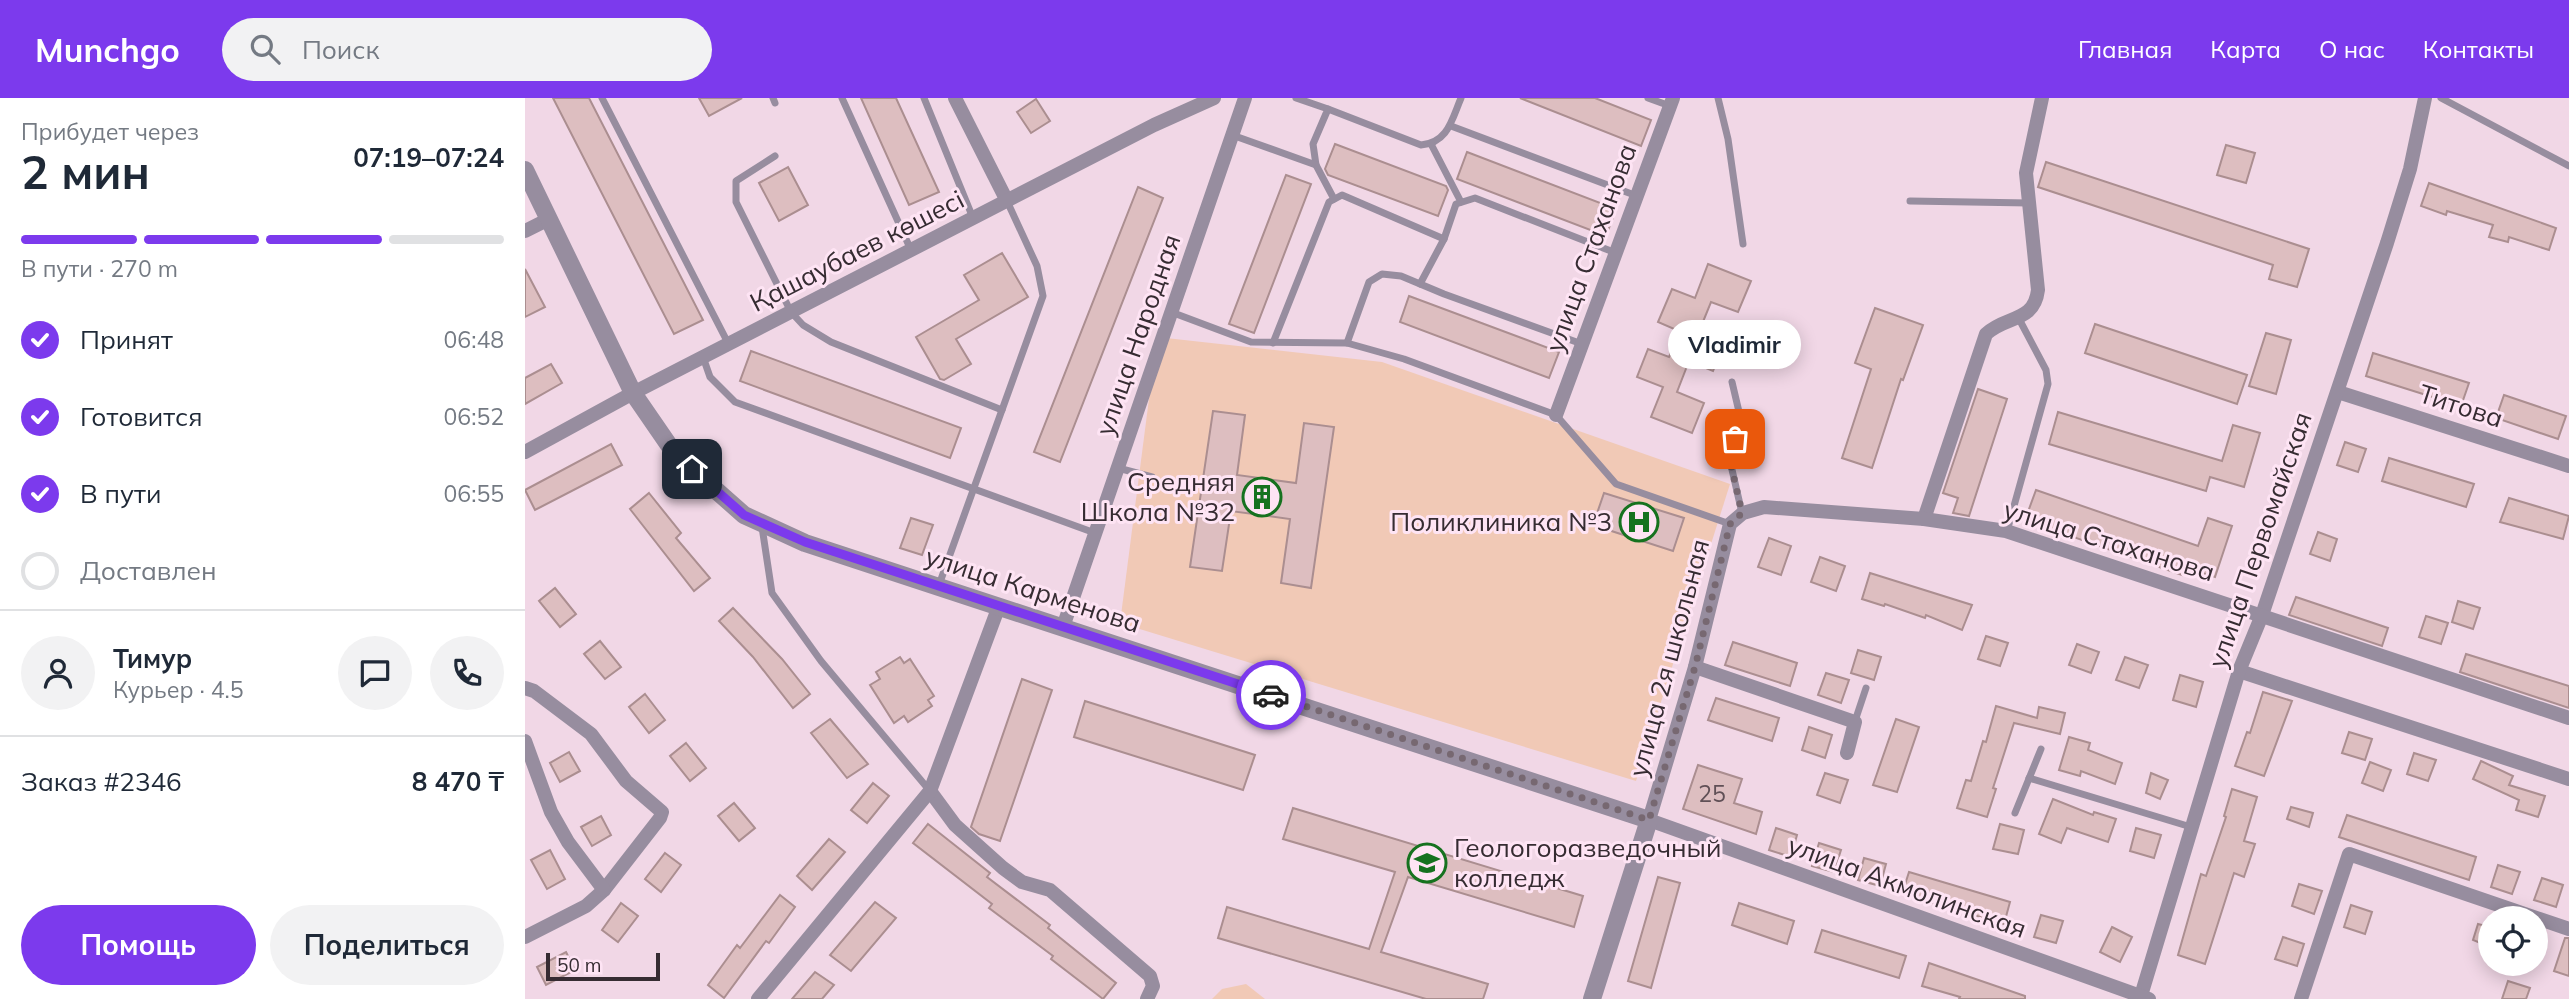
<!DOCTYPE html>
<html lang="ru">
<meta charset="utf-8">
<style>
:root{--surface:#fff;--page:#f2f2f3;--text:#1f2937;--muted:#747a83;--line:#e0e1e3;--accent:#7c3aed}
body{margin:0;font-family:Mulish,sans-serif;background:var(--page);color:var(--text);height:100vh;display:flex;flex-direction:column;font-size:26px;white-space:nowrap}
*{box-sizing:border-box;margin:0}
p{font-size:23px;color:var(--muted)}
.icon{flex:none;width:38px;height:38px;fill:none;stroke:currentColor;stroke-width:2;stroke-linecap:round;stroke-linejoin:round}
.map{position:relative;flex:1;overflow:hidden}
.side{display:flex;flex-direction:column;background:var(--surface);width:525px}
.side>*{flex:none}
.fabs{position:absolute;left:1953px;top:808px;display:grid;gap:14px}
.fabs a{display:grid;place-items:center;width:70px;height:70px;border-radius:50%;background:var(--surface);box-shadow:0 4px 18px #0003;font-size:35px}
.scale{position:absolute;left:21px;bottom:18px;width:114px;box-sizing:border-box;padding-left:7px;border:4px solid #362c32;border-top:0;font-size:19px;line-height:24px;white-space:nowrap;color:#362c32;-webkit-text-stroke:5px #fee4f4;paint-order:stroke}
.pin{position:absolute;display:grid;place-items:center;width:60px;height:60px;color:#fff;margin:-30px;border-radius:14px;box-shadow:0 4px 10px #0006}
.courier{position:absolute;display:grid;place-items:center;width:70px;height:70px;margin:-35px;border:5px solid #7c3aed;border-radius:50%;background:#fff;color:#222;box-shadow:0 2px 9px #0007}
.bubble{position:absolute;height:49px;border-radius:24px;background:var(--surface);box-shadow:0 4px 18px #0003;font-size:23px;font-weight:700;line-height:49px;text-align:center}
.head em{font-style:normal;font-weight:700}
.head div{display:flex;flex-direction:column-reverse}
.head{display:flex;align-items:center;justify-content:space-between;height:119px;padding:0 21px}
h1{font-size:46px;font-weight:700;line-height:52px}
.bar{display:grid;grid-template-columns:repeat(4,1fr);gap:10px 7px;align-content:center;height:84px;padding:0 21px}
.bar i{height:9px;border-radius:5px;background:var(--line)}
.bar .current{background:var(--accent)}
.bar p{grid-column:span 4}
.line{display:flex;align-items:center;gap:18px;padding:0 21px;border-top:2px solid var(--line)}
.line div{flex:1}
.round{display:grid;place-items:center;flex:none;width:74px;height:74px;border-radius:37px;background:var(--page)}
ol{padding:0 21px;list-style:none}
li{display:flex;align-items:center;gap:21px;height:77px}
li p{margin-inline-start:auto}
li .icon{padding:7px;border-radius:50%;background:var(--accent);color:#fff;stroke-width:4}
li:last-child{color:var(--muted)}
li i{width:38px;height:38px;border:4px solid var(--line);border-radius:50%}
.primary-button{display:flex;gap:14px;margin-top:auto;padding:14px 21px}
.primary-button a{flex:1;height:80px;border-radius:42px;background:var(--accent);color:#fff;font-size:28px;font-weight:700;line-height:80px;text-align:center}
.primary-button a+a{background:var(--page);color:var(--text)}
header{display:flex;align-items:center;gap:42px;box-sizing:border-box;height:98px;padding:0 35px;background:var(--accent);color:#fff}
header strong{font-size:33px}
nav{display:flex;gap:38px;margin-inline-start:auto;font-size:24px}
.search{width:490px;height:63px;background:var(--page);display:flex;align-items:center;gap:18px;box-sizing:border-box;padding:0 24px;border-radius:38px;color:var(--muted);font-size:26px}
main{display:flex;flex:1;min-height:0}
.map>svg:first-child{display:block}
.green{fill:#f1c9b6}
.building{fill:#ddbec0;stroke:#ab8e90;stroke-width:2}
.lines{fill:none;stroke-linecap:round;stroke-linejoin:round}
.service{stroke:#978d9f;stroke-width:7}
.minor{stroke:#978d9f;stroke-width:14}
.tertiary{stroke:#978d9f;stroke-width:18}
.done{stroke:#776871;stroke-width:7;stroke-dasharray:0 12.6}
.route{stroke:#7c3aed;stroke-width:9}
.labels{text-anchor:middle;stroke-width:6;stroke-linejoin:round;paint-order:stroke}
.number-label{font-size:23px;fill:#605056}
.street-label{font-size:26px;fill:#362c32;stroke:#fee4f4}
.poi-label{font-size:26px;fill:#362c32;stroke:#fee4f4;text-anchor:end}
</style>
<header>
<strong>Munchgo</strong>
<div class="search"><svg class="icon" aria-label="search" viewBox="0 0 24 24"><circle cx="10" cy="10" r="6"/><path d="M15 15l6 6"/></svg>Поиск</div>
<nav><a>Главная</a><a>Карта</a><a>О нас</a><a>Контакты</a></nav>
</header>
<main>
<section class="side">
<div class="head"><div><h1>2 мин</h1><p>Прибудет через</p></div><em>07:19–07:24</em></div>
<div class="bar"><i class="current"></i><i class="current"></i><i class="current"></i><i></i><p>В пути · 270 m</p></div>
<ol>
<li><svg class="icon" aria-label="check" viewBox="0 0 24 24"><path d="M5 12l5 5 9-10"/></svg>Принят<p>06:48</p></li>
<li><svg class="icon" aria-label="check" viewBox="0 0 24 24"><path d="M5 12l5 5 9-10"/></svg>Готовится<p>06:52</p></li>
<li><svg class="icon" aria-label="check" viewBox="0 0 24 24"><path d="M5 12l5 5 9-10"/></svg>В пути<p>06:55</p></li>
<li><i></i>Доставлен</li>
</ol>
<div class="line" style="height:126px"><a class="round"><svg class="icon" aria-label="person" viewBox="0 0 24 24"><circle cx="12" cy="8" r="4"/><path d="M4 21q1-7 8-7t8 7"/></svg></a><div><b>Тимур</b><p>Курьер · 4.5</p></div><a class="round"><svg class="icon" aria-label="chat" viewBox="0 0 24 24"><path d="M4 5h16v11H9l-5 4z"/></svg></a><a class="round"><svg class="icon" aria-label="phone" viewBox="0 0 24 24"><path d="M5 4h4l2 5-3 2q2 4 5 5l2-3 5 2v4C11 20 4 13 5 4z"/></svg></a></div>
<div class="line" style="height:91px"><div>Заказ #2346</div><b>8 470 ₸</b></div>
<div class="primary-button"><a>Помощь</a><a>Поделиться</a></div>
</section>
<div class="map">
<svg width="2044" height="901" viewBox="0 0 2044 901">
<rect width="100%" height="100%" fill="#f1d7e6"/>
<g class="green">
<path d="M632 239 857 264 1205 386 1111 683 595 525Z"/>
<path d="M721 886 740 901H687L697 891Z"/>
</g>
<g class="building">
<path d="M28 0H64L178 222 149 236Z"/>
<path d="M174 0H217L184 18Z"/>
<path d="M336 0H371L414 94 384 107Z"/>
<path d="M995 0H1070L1126 22 1116 48Z"/>
<path d="M511 1 525 23 506 35 492 14Z"/>
<path d="M810 46 921 88 923 92 913 118 803 77 800 71Z"/>
<path d="M1701 47 1730 55 1721 85 1692 77Z"/>
<path d="M942 54 1091 111 1081 138 932 81Z"/>
<path d="M1521 64 1784 151 1772 189 1744 181 1748 167 1513 89Z"/>
<path d="M263 69 283 107 254 123 234 85Z"/>
<path d="M761 77 786 86 729 235 704 226Z"/>
<path d="M1904 85 2031 130 2024 152 1984 139 1983 144 1964 139 1968 127 1922 113 1921 117 1896 108Z"/>
<path d="M613 89 638 100 535 364 509 354Z"/>
<path d="M477 155 503 199 431 241 446 266 419 282 415 281 391 239 454 202 439 177Z"/>
<path d="M1183 166 1226 183 1213 214 1186 204 1173 236 1199 246 1188 273 1164 263 1152 294 1179 305 1167 335 1126 319 1138 289 1112 279 1123 251 1144 259 1154 233 1133 224 1147 191 1170 200Z"/>
<path d="M0 171 20 209 0 219Z"/>
<path d="M884 198 1034 254 1024 280 875 224Z"/>
<path d="M1350 210 1398 227 1378 282 1376 281 1347 370 1317 360 1346 271 1330 265Z"/>
<path d="M1570 226 1722 277 1712 306 1560 255Z"/>
<path d="M1741 235 1766 242 1751 296 1724 288Z"/>
<path d="M226 253 436 330 425 360 215 283Z"/>
<path d="M1848 255 1944 285 1936 308 1841 278Z"/>
<path d="M26 266 37 285 0 306V280Z"/>
<path d="M1453 291 1482 301 1444 418 1428 415 1433 400 1418 395Z"/>
<path d="M1979 297 2041 318 2033 341 1971 320Z"/>
<path d="M688 313 720 317 712 377 771 385 779 325 809 329 786 490 756 485 765 421 706 413 697 473 665 469Z"/>
<path d="M1533 314 1697 363 1708 327 1735 335 1719 389 1685 379 1681 393 1524 346Z"/>
<path d="M1820 344 1841 351 1833 374 1812 367Z"/>
<path d="M86 346 97 367 10 412 0 392Z"/>
<path d="M1864 360 1949 386 1941 409 1857 383Z"/>
<path d="M1511 392 1673 448 1683 420 1707 428 1690 479 1660 469 1657 477 1500 422Z"/>
<path d="M124 395 156 435 151 440 185 480 169 493 105 411Z"/>
<path d="M1079 395 1159 420 1148 453 1068 427Z"/>
<path d="M1984 400 2044 418 2038 441 1975 424Z"/>
<path d="M386 420 408 427 397 457 375 450Z"/>
<path d="M1793 434 1812 441 1805 463 1785 456Z"/>
<path d="M1244 440 1266 448 1256 477 1233 469Z"/>
<path d="M1295 459 1320 468 1311 493 1286 484Z"/>
<path d="M1345 475 1447 507 1437 532 1401 517 1400 520 1360 506 1359 508 1337 501Z"/>
<path d="M30 490 51 516 35 529 14 503Z"/>
<path d="M1771 499 1863 530 1857 548 1764 517Z"/>
<path d="M1933 503 1955 510 1948 531 1927 524Z"/>
<path d="M208 510 257 561 285 596 268 610 228 559 194 523Z"/>
<path d="M1901 518 1923 525 1916 546 1894 539Z"/>
<path d="M1461 538 1483 545 1475 568 1453 561Z"/>
<path d="M75 543 96 569 80 581 59 556Z"/>
<path d="M1208 544 1272 565 1265 588 1200 567Z"/>
<path d="M1552 546 1574 554 1566 575 1544 567Z"/>
<path d="M1333 552 1356 559 1349 582 1326 575Z"/>
<path d="M1941 556 2044 588V610L1935 574Z"/>
<path d="M375 559 379 565 385 561 409 598 403 602 407 608 383 624 379 618 369 625 345 587 355 581 351 574Z"/>
<path d="M1600 559 1623 567 1614 590 1591 582Z"/>
<path d="M1301 575 1324 582 1316 605 1293 597Z"/>
<path d="M1655 577 1678 584 1671 609 1648 602Z"/>
<path d="M497 581 527 592 475 743 454 736 446 729Z"/>
<path d="M1738 594 1767 603 1739 678 1710 668 1722 634 1725 635Z"/>
<path d="M120 596 140 622 124 635 104 609Z"/>
<path d="M1191 600 1254 620 1247 643 1183 622Z"/>
<path d="M560 603 730 657 718 692 549 639Z"/>
<path d="M1471 608 1512 620 1514 609 1540 615 1535 636 1489 625 1468 690 1471 691 1462 719 1432 710 1441 682 1446 683 1458 643 1461 644Z"/>
<path d="M305 621 343 666 322 680 286 635Z"/>
<path d="M1371 621 1394 629 1372 694 1348 687Z"/>
<path d="M1284 629 1307 637 1300 660 1277 652Z"/>
<path d="M1824 634 1847 641 1840 662 1817 655Z"/>
<path d="M1544 639 1565 645 1563 652 1597 665 1590 686 1556 673 1555 678 1534 672Z"/>
<path d="M161 645 181 670 165 683 145 658Z"/>
<path d="M44 654 55 673 35 684 25 665Z"/>
<path d="M1889 655 1911 662 1903 683 1882 676Z"/>
<path d="M1956 663 1988 678 1984 687 2020 698 2013 719 1991 712 1994 702 1948 681Z"/>
<path d="M1845 664 1866 672 1858 693 1837 685Z"/>
<path d="M1173 667 1217 681 1209 705 1237 714 1231 736 1158 711Z"/>
<path d="M1300 675 1323 682 1315 705 1292 697Z"/>
<path d="M1626 675 1643 682 1635 701 1621 695Z"/>
<path d="M348 685 364 698 342 725 326 712Z"/>
<path d="M1707 691 1732 699 1719 743 1730 746 1719 779 1709 775 1680 866 1653 857 1676 776 1681 778 1701 719 1699 718Z"/>
<path d="M1528 701 1568 717 1569 714 1591 721 1583 744 1542 730 1536 745 1514 736Z"/>
<path d="M209 705 230 730 214 743 193 718Z"/>
<path d="M1766 709 1788 715 1784 729 1762 721Z"/>
<path d="M768 710 1058 798 1049 829 883 779 856 854 963 886 958 901H901L693 840 702 809 844 851 870 774 758 741Z"/>
<path d="M1822 717 1951 759 1944 782 1814 739Z"/>
<path d="M76 718 86 737 67 748 56 729Z"/>
<path d="M403 726 465 775 462 779 525 827 523 830 591 885 578 901 526 861 528 858 464 810 467 806 388 745Z"/>
<path d="M1475 726 1499 732 1493 756 1468 751Z"/>
<path d="M1251 730 1272 737 1266 759 1244 752Z"/>
<path d="M1611 730 1636 737 1629 760 1605 753Z"/>
<path d="M304 741 320 754 287 792 272 778Z"/>
<path d="M1294 745 1316 752 1309 774 1287 768Z"/>
<path d="M25 752 40 781 22 791 6 762Z"/>
<path d="M140 755 156 767 136 794 120 781Z"/>
<path d="M1339 760 1361 766 1355 788 1333 782Z"/>
<path d="M1973 767 1995 774 1987 796 1966 789Z"/>
<path d="M1384 774 1485 804 1479 826 1377 796Z"/>
<path d="M1133 779 1155 785 1126 890 1103 883Z"/>
<path d="M2017 780 2038 787 2031 809 2009 802Z"/>
<path d="M1774 786 1797 793 1789 816 1767 808Z"/>
<path d="M255 797 270 809 244 845 241 843 199 900 183 887 212 847 215 850Z"/>
<path d="M350 804 371 820 326 873 305 857Z"/>
<path d="M96 805 113 818 93 844 77 832Z"/>
<path d="M1214 805 1269 823 1262 846 1207 827Z"/>
<path d="M1826 807 1847 814 1840 836 1819 829Z"/>
<path d="M1516 817 1538 823 1531 845 1509 839Z"/>
<path d="M1953 826 1965 829V849L1948 842Z"/>
<path d="M1587 829 1607 839 1595 864 1575 854Z"/>
<path d="M1297 832 1381 858 1374 880 1290 854Z"/>
<path d="M1758 839 1779 846 1772 868 1750 861Z"/>
<path d="M2040 840H2044V878L2029 873Z"/>
<path d="M41 854 50 872 21 887 12 869Z"/>
<path d="M1404 865 1500 898V901H1434L1435 899 1397 888Z"/>
<path d="M290 874 309 887 297 901H267Z"/>
<path d="M1983 883 2005 890 2001 901H1977Z"/>
</g>
<g class="lines">
<g class="service">
<path d="M77 0 203 245"/>
<path d="M248 0 250 5"/>
<path d="M317 0 386 152"/>
<path d="M399 0 448 120"/>
<path d="M771 0 803 11 788 46 791 67"/>
<path d="M1123 0 1145 8"/>
<path d="M1193 0 1203 41 1218 146"/>
<path d="M1916 0 2044 68"/>
<path d="M803 11 896 47C923 45 927 21 936 0"/>
<path d="M926 28 1112 98"/>
<path d="M707 37 791 67 809 101"/>
<path d="M906 46 936 104"/>
<path d="M250 58 211 83V104L266 214 278 227 306 244 477 312"/>
<path d="M1385 103 1504 105"/>
<path d="M895 186 919 141"/>
<path d="M646 214 726 244 822 245 879 261 1031 317 1091 386 1205 426"/>
<path d="M748 245 804 104 817 97 919 141 931 106 950 100 1091 155"/>
<path d="M822 245 844 184 857 176 876 178 919 196 1057 246"/>
<path d="M178 259 185 279 210 304 570 435"/>
<path d="M1207 284 1215 318 1205 363 1217 415"/>
<path d="M593 370 627 379"/>
<path d="M237 429 247 495 296 563 405 693"/>
<path d="M1482 433 1523 286 1521 272 1493 219"/>
<path d="M414 487 518 198 512 168 482 103"/>
<path d="M1330 623 1341 590"/>
<path d="M1504 680 1666 729"/>
<path d="M1490 715 1516 651"/>
</g>
<g class="minor">
<path d="M430 0 482 103"/>
<path d="M0 133 24 121"/>
<path d="M1813 294 2044 368"/>
<path d="M1031 317 1148 0"/>
<path d="M0 354 108 295 629 27 689 0"/>
<path d="M1399 421 1461 236C1481 217 1509 225 1513 192L1501 75 1517 0"/>
<path d="M538 529 720 0"/>
<path d="M1170 569 1330 624 1322 655"/>
<path d="M1714 573 2044 681"/>
<path d="M0 590 9 593 66 636 101 683 137 714 135 720 79 792 61 808 0 839"/>
<path d="M0 643 26 714 43 744 79 792"/>
<path d="M405 693 430 727 478 770 497 784 525 792 625 878 628 888 622 901"/>
<path d="M233 901 405 693 474 508"/>
<path d="M1615 901 1714 573 1737 517 1862 145 1885 71 1900 0"/>
<path d="M1624 901 1124 722 1170 569 1205 426 1218 415 1239 409 1399 421 1481 433 2044 620"/>
<path d="M1776 901 1824 756 2044 831"/>
</g>
<path class="tertiary" d="M0 72 108 295 150 356 219 417 280 445 1124 722 1067 901"/>
</g>
<g class="lines">
<path class="done" d="M746 597 1124 722 1170 569 1205 426 1217 415 1205 363 1210 341"/>
<path class="route" d="M167 371 219 417 280 444 746 597"/>
</g>
<defs>
<symbol id="building-ring" viewBox="-11 -11 22 22"><circle r="9.5" fill="#fee4f4" stroke="#16721f" stroke-width="1.5"/><path d="M-4-6H4V6H1V3H-1V6H-4ZM-2.5-4.3h1.7v1.8h-1.7ZM.8-4.3h1.7v1.8H.8ZM-2.5-1h1.7V.8h-1.7ZM.8-1h1.7V.8H.8Z" fill="#16721f"/></symbol>
<symbol id="hospital-ring" viewBox="-11 -11 22 22"><circle r="9.5" fill="#fee4f4" stroke="#16721f" stroke-width="1.5"/><path d="M-5-5h3v3.5h4V-5h3V5h-3V1.5h-4V5h-3Z" fill="#16721f"/></symbol>
<symbol id="university-ring" viewBox="-11 -11 22 22"><circle r="9.5" fill="#fee4f4" stroke="#16721f" stroke-width="1.5"/><path d="M0-5L7-2L0 1L-7-2ZM-4 1L0 2.5L4 1V4Q0 6-4 4Z" fill="#16721f"/></symbol>
</defs>
<g fill-rule="evenodd">
<use href="#building-ring" x="715" y="377" width="44" height="44"/>
<use href="#hospital-ring" x="1092" y="402" width="44" height="44"/>
<use href="#university-ring" x="880" y="743" width="44" height="44"/>
</g>
<g class="labels">
<g class="number-label">
<text x="1187" y="704">25</text>
</g>
<g class="street-label">
<text transform="translate(1066 150) rotate(-70)" y="9">улица Стаханова</text>
<text transform="translate(332 153) rotate(-27)" y="9">Қашаубаев көшесі</text>
<text transform="translate(613 237) rotate(-71)" y="9">улица Народная</text>
<text transform="translate(1936 308) rotate(18)" y="9">Титова</text>
<text transform="translate(1735 442) rotate(-71)" y="9">улица Первомайская</text>
<text transform="translate(1584 443) rotate(17)" y="9">улица Стаханова</text>
<text transform="translate(508 492) rotate(18)" y="9">улица Карменова</text>
<text transform="translate(1144 560) rotate(-75)" y="9">улица 2я школьная</text>
<text transform="translate(1382 789) rotate(20)" y="9">улица Акмолинская</text>
</g>
<g class="poi-label">
<text x="710" y="393">Средняя<tspan x="710" dy="30">Школа №32</tspan></text>
<text x="1087" y="433">Поликлиника №3</text>
<text x="929" y="759" text-anchor="start">Геологоразведочный<tspan x="929" dy="30">колледж</tspan></text>
</g>
</g>
</svg>
<div class="fabs">
<a><svg class="icon" aria-label="locate" viewBox="0 0 24 24"><circle cx="12" cy="12" r="6"/><path d="M12 2v4M12 18v4M2 12h4M18 12h4"/></svg></a>
</div>
<div class="scale">50 m</div>
<div class="pin" style="left:1210px;top:341px;background:#ea580c"><svg class="icon" aria-label="bag" viewBox="0 0 24 24"><path d="M5 8h14l-1 12H6zM9 8a3 3 0 0 1 6 0"/></svg></div>
<div class="pin" style="left:167px;top:371px;background:#1f2937"><svg class="icon" aria-label="home" viewBox="0 0 24 24"><path d="M3 11l9-7 9 7M6 9v11h12V9"/></svg></div>
<div class="courier" style="left:746px;top:597px"><svg class="icon" aria-label="car" viewBox="0 0 24 24"><path d="M5 17H2v-5l4-1 3-4h7l3 4 3 1v5h-3M9 17h6M6 11h13"/><circle cx="7" cy="17" r="2"/><circle cx="17" cy="17" r="2"/></svg></div>
<div class="bubble" style="left:1143px;top:222px;width:133px">Vladimir</div>
</div>
</main>
